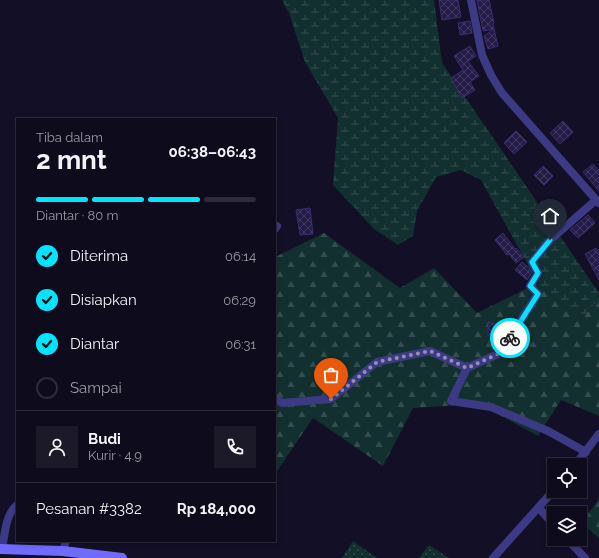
<!DOCTYPE html>
<html lang="id">
<meta charset="utf-8">
<style>
:root{--surface:#0e0b1c;--page:#1c1929;--text:#f1f3f6;--muted:#9b9ba3;--line:#2e2b3b;--accent:#00e5ff}
body{margin:0;font-family:Raleway,sans-serif;background:var(--page);color:var(--text);height:100vh;display:flex;flex-direction:column;font-size:15px;white-space:nowrap}
*{box-sizing:border-box;margin:0}
p{font-size:13px;color:var(--muted)}
.icon{flex:none;width:22px;height:22px;fill:none;stroke:currentColor;stroke-width:2;stroke-linecap:round;stroke-linejoin:round}
.map{position:relative;flex:1;overflow:hidden}
.side{position:absolute;left:16px;top:118px;width:260px;height:424px;display:flex;flex-direction:column;background:var(--surface);border-radius:0px;box-shadow:0 2px 6px #0003,0 0 0 1px var(--line)}
.side>*{flex:none}
.controls{position:absolute;left:547px;top:458px;display:grid;gap:8px}
.controls a{display:grid;place-items:center;width:40px;height:40px;border-radius:0px;background:var(--surface);box-shadow:0 2px 6px #0003,0 0 0 1px var(--line);font-size:20px}
.pin{position:absolute;display:grid;place-items:center;width:34px;height:34px;color:#fff;margin:-41px -17px;border-radius:50% 50% 50% 0;rotate:-45deg;box-shadow:0 0 4px #0007}
.pin .icon{rotate:45deg}
.courier{position:absolute;display:grid;place-items:center;width:40px;height:40px;margin:-20px;border:3px solid #00e5ff;border-radius:50%;background:#fff;color:#222;box-shadow:0 1px 5px #0007}
.summary em{font-style:normal;font-weight:700}
.summary div{display:flex;flex-direction:column-reverse}
.summary{display:flex;align-items:center;justify-content:space-between;height:68px;padding:0 20px}
h1{font-size:26px;font-weight:700;line-height:30px}
.bar{display:grid;grid-template-columns:repeat(4,1fr);gap:6px 4px;align-content:center;height:48px;padding:0 20px}
.bar i{height:5px;border-radius:3px;background:var(--line)}
.bar .selected{background:var(--accent)}
.bar p{grid-column:span 4}
.line{display:flex;align-items:center;gap:10px;padding:0 20px;border-top:1px solid var(--line)}
.line div{flex:1}
.round{display:grid;place-items:center;flex:none;width:42px;height:42px;border-radius:0px;background:var(--page)}
ol{padding:0 20px;list-style:none}
li{display:flex;align-items:center;gap:12px;height:44px}
li p{margin-inline-start:auto}
li .icon{padding:4px;border-radius:50%;background:var(--accent);color:#111;stroke-width:4}
li:last-child{color:var(--muted)}
li i{width:22px;height:22px;border:2px solid var(--line);border-radius:50%}
.map>svg:first-child{display:block}
.grass{fill:url(#grass-dots)}
.forest{fill:url(#forest-firs)}
.wetland{fill:url(#wetland-marsh)}
.building{fill:url(#building-cross-hatch);stroke:#3b2d73}
.lines{fill:none;stroke-linecap:round;stroke-linejoin:round}
.street{stroke:#3d3a85;stroke-width:8}
.secondary{stroke:#6f6bff;stroke-width:10}
.done{stroke:#948fb3;stroke-width:4;stroke-dasharray:0 7.2}
.route{stroke:#00e5ff;stroke-width:5}
</style>
<div class="map">
<svg width="599" height="558" viewBox="0 0 599 558">
<defs>
<pattern id="grass-dots" width="8" height="8" patternUnits="userSpaceOnUse"><rect width="8" height="8" fill="#12302f"/><path d="M2 2h.1M6 6h.1" fill="none" stroke="#344d4e" stroke-width="1.8" stroke-linecap="round"/></pattern>
<pattern id="forest-firs" width="22" height="20" patternUnits="userSpaceOnUse"><rect width="22" height="20" fill="#12302f"/><path d="M5 1l3.5 6h-7zM16 11l3.5 6h-7z" fill="#344d4e"/></pattern>
<pattern id="wetland-marsh" width="20" height="14" patternUnits="userSpaceOnUse"><rect width="20" height="14" fill="#12302f"/><path d="M1 5h8M5 5V1M11 12h8M15 12V8" fill="none" stroke="#344d4e"/></pattern>
<pattern id="building-cross-hatch" width="8" height="8" patternUnits="userSpaceOnUse"><rect width="8" height="8" fill="#241b47"/><path d="M0 0l8 8M0 8l8-8" fill="none" stroke="#433b63"/></pattern>
</defs>
<rect width="100%" height="100%" fill="#130f26"/>
<g class="grass">
<path d="M353 541 377 558H342Z"/>
<path d="M429 545 449 558H419Z"/>
</g>
<g class="forest">
<path d="M324 233 400 288 434 268 477 313 538 283 579 320 599 300V416L561 400 538 436 479 404 413 408 383 466 313 418 275 474V258L279 255Z"/>
<path d="M599 499V538L581 523Z"/>
</g>
<path class="wetland" d="M282 0H434L442 63 599 293V300L579 320 538 283 481 180 461 170 436 177 417 211 413 236 398 245 374 229 333 185 338 118 305 62 289 13Z"/>
<g class="building">
<path d="M439 0H458L461 17 442 20Z"/>
<path d="M477 0H489L494 23 493 24 494 29 483 31Z"/>
<path d="M470 21 472 33 460 35 458 23Z"/>
<path d="M494 29 498 46 488 49 484 36Z"/>
<path d="M470 46 476 56 468 61 479 76 470 82 475 90 462 98 451 78 463 70 454 56Z"/>
<path d="M563 121 573 132 560 144 550 133Z"/>
<path d="M516 131 527 142 514 154 504 143Z"/>
<path d="M593 164 599 171V191L583 172Z"/>
<path d="M543 166 553 176 544 185 534 175Z"/>
<path d="M556 202 562 211 552 219 545 209Z"/>
<path d="M310 208 313 234 300 235 296 210Z"/>
<path d="M588 215 595 223 578 238 570 230Z"/>
<path d="M503 233 515 249 516 248 524 257 516 263 509 254 507 255 495 240Z"/>
<path d="M596 248 599 252V280L585 254Z"/>
<path d="M522 262 528 267 532 273 527 280 515 270Z"/>
<path d="M488 323 504 324 503 337 488 336Z"/>
</g>
<g class="lines">
<g class="street">
<path d="M471 0 482 55 491 75 502 93 599 203"/>
<path d="M275 229 277 226"/>
<path d="M467 368 500 353 538 294 530 286 538 273 532 262 550 240 596 200"/>
<path d="M275 398 282 403 331 399 377 362 430 351 467 368 451 401 491 407 548 431 586 452"/>
<path d="M575 465 599 434"/>
<path d="M539 508 554 525"/>
<path d="M567 539 585 558"/>
<path d="M2 549C5 535 5 515 17 505"/>
<path d="M63 551 66 541"/>
<path d="M493 558 554 490"/>
</g>
<path class="secondary" d="M0 549 63 551 122 558"/>
</g>
<g class="lines">
<path class="done" d="M331 399 377 362 430 351 467 368 500 353 510 338"/>
<path class="route" d="M510 338 538 294 530 286 538 273 532 262 550 240"/>
</g>
</svg>
<div class="controls">
<a><svg class="icon" aria-label="locate" viewBox="0 0 24 24"><circle cx="12" cy="12" r="6"/><path d="M12 2v4M12 18v4M2 12h4M18 12h4"/></svg></a>
<a><svg class="icon" aria-label="layers" viewBox="0 0 24 24"><path d="M12 4l9 5-9 5-9-5zM3 14l9 5 9-5"/></svg></a>
</div>
<div class="pin" style="left:331px;top:399px;background:#ea580c"><svg class="icon" aria-label="bag" viewBox="0 0 24 24"><path d="M5 8h14l-1 12H6zM9 8a3 3 0 0 1 6 0"/></svg></div>
<div class="pin" style="left:550px;top:240px;background:#1f2937"><svg class="icon" aria-label="home" viewBox="0 0 24 24"><path d="M3 11l9-7 9 7M6 9v11h12V9"/></svg></div>
<div class="courier" style="left:510px;top:338px"><svg class="icon" aria-label="bike" viewBox="0 0 24 24"><circle cx="6" cy="16" r="4"/><circle cx="18" cy="16" r="4"/><path d="M6 16l4-8h5l3 8M10 8l3 8H6M13 5h3"/></svg></div>
<section class="side">
<div class="summary"><div><h1>2 mnt</h1><p>Tiba dalam</p></div><em>06:38–06:43</em></div>
<div class="bar"><i class="selected"></i><i class="selected"></i><i class="selected"></i><i></i><p>Diantar · 80 m</p></div>
<ol>
<li><svg class="icon" aria-label="check" viewBox="0 0 24 24"><path d="M5 12l5 5 9-10"/></svg>Diterima<p>06:14</p></li>
<li><svg class="icon" aria-label="check" viewBox="0 0 24 24"><path d="M5 12l5 5 9-10"/></svg>Disiapkan<p>06:29</p></li>
<li><svg class="icon" aria-label="check" viewBox="0 0 24 24"><path d="M5 12l5 5 9-10"/></svg>Diantar<p>06:31</p></li>
<li><i></i>Sampai</li>
</ol>
<div class="line" style="height:72px"><a class="round"><svg class="icon" aria-label="person" viewBox="0 0 24 24"><circle cx="12" cy="8" r="4"/><path d="M4 21q1-7 8-7t8 7"/></svg></a><div><b>Budi</b><p>Kurir · 4.9</p></div><a class="round"><svg class="icon" aria-label="phone" viewBox="0 0 24 24"><path d="M5 4h4l2 5-3 2q2 4 5 5l2-3 5 2v4C11 20 4 13 5 4z"/></svg></a></div>
<div class="line" style="height:52px"><div>Pesanan #3382</div><b>Rp 184,000</b></div>
</section>
</div>
